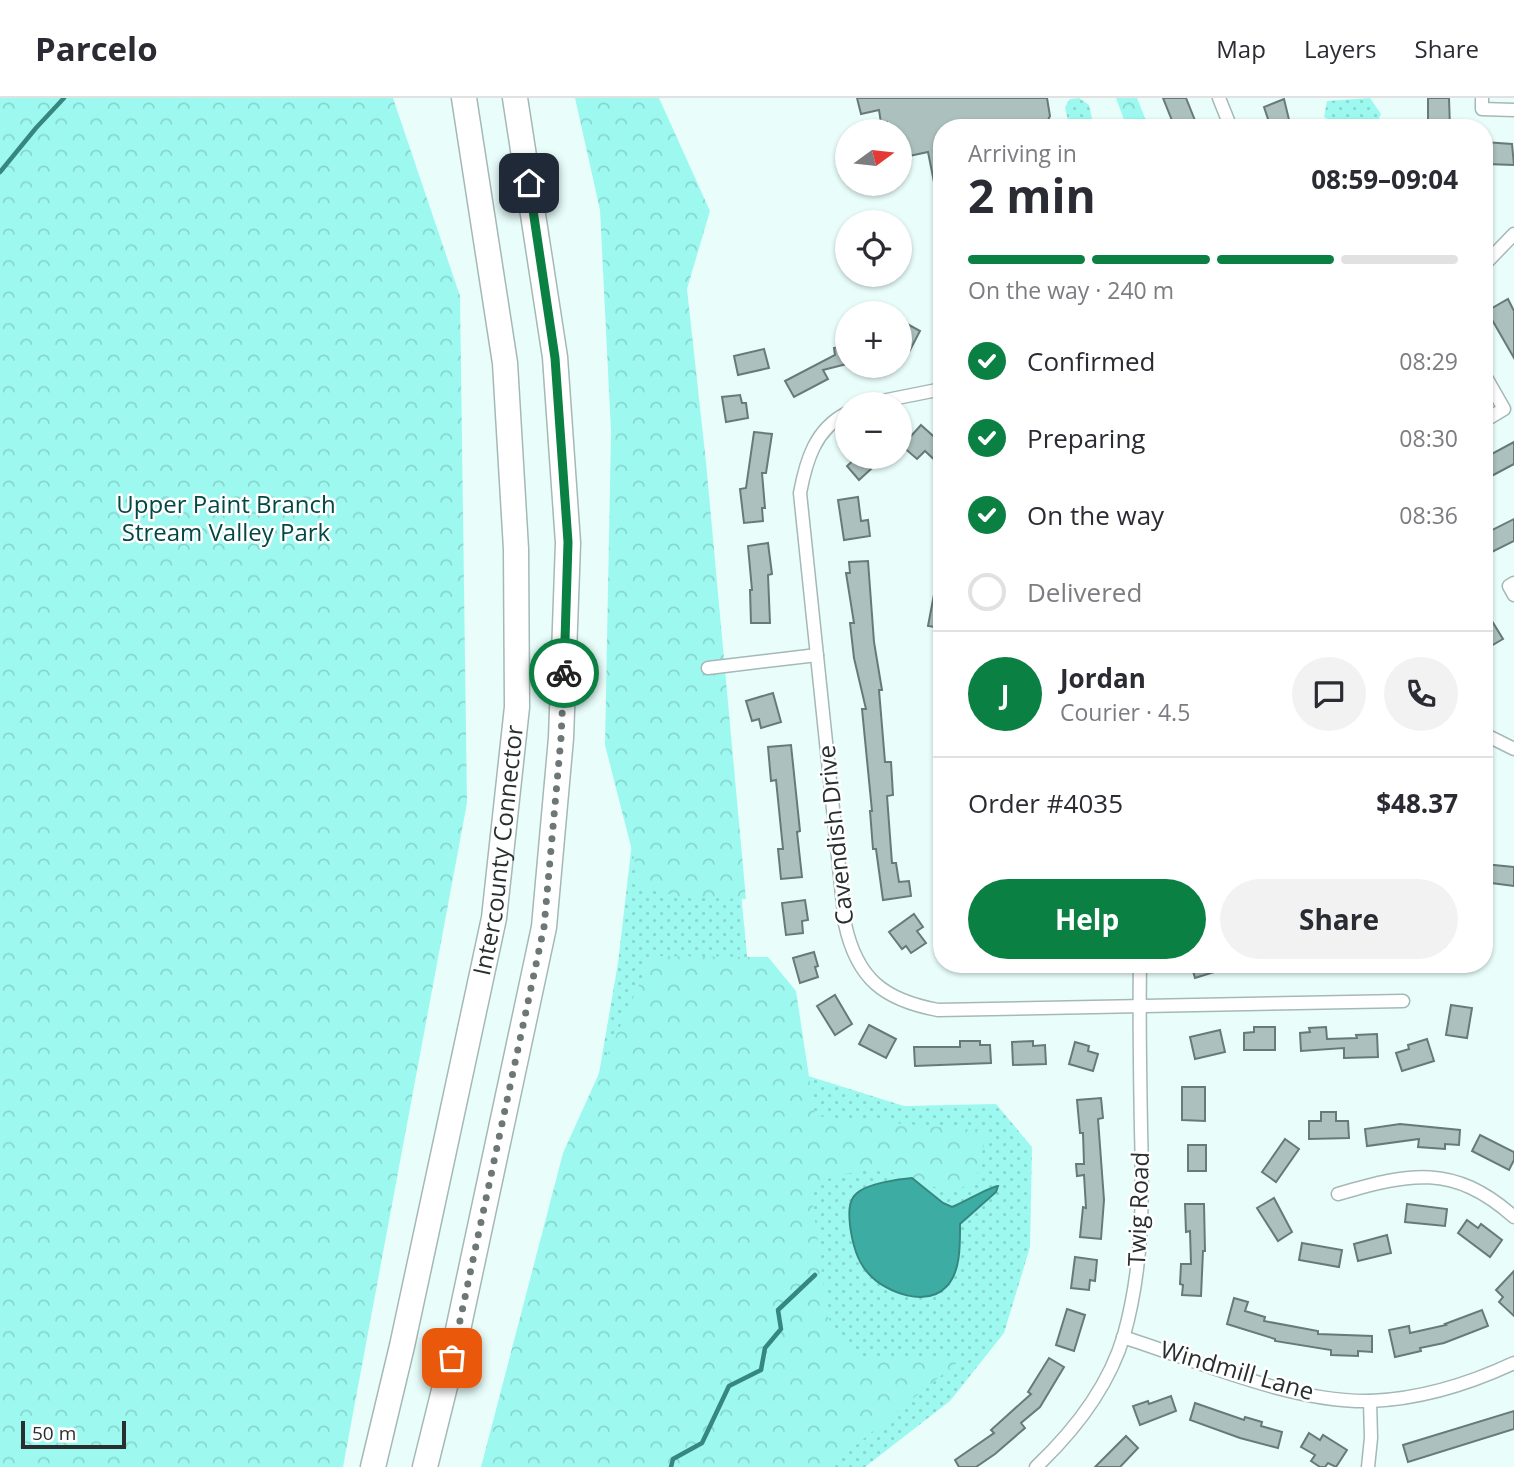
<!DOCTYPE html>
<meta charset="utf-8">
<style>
:root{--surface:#fff;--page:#f2f2f3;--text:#2b2b33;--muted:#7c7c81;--line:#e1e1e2;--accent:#0b8043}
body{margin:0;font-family:"Open Sans",sans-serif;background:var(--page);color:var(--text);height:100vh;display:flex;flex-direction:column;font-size:26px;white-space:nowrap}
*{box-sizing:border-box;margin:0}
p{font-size:23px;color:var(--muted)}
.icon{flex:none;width:38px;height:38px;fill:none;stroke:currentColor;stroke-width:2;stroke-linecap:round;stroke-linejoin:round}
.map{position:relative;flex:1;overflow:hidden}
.side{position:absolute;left:933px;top:21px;width:560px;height:854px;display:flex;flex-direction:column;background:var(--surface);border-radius:28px;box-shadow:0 2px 5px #0004}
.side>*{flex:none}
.needle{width:46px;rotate:75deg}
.controls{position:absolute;left:835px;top:21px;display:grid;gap:14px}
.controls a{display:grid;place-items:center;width:77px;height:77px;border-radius:50%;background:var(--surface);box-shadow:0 2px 5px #0004;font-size:35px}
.scale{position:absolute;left:21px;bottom:18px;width:105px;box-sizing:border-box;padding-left:7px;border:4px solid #282f2e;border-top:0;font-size:19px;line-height:24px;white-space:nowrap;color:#282f2e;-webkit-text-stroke:5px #fff;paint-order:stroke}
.pin{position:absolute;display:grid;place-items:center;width:60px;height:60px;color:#fff;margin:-30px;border-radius:14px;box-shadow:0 4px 10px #0006}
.courier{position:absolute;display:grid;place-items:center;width:70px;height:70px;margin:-35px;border:5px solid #0b8043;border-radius:50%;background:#fff;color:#222;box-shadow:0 2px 9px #0007}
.head em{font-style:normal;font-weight:700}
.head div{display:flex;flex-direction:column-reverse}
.head{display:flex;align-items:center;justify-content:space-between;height:119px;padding:0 35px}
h1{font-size:46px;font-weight:700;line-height:52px}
.bar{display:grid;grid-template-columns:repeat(4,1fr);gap:10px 7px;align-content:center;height:84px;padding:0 35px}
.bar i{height:9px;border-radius:5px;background:var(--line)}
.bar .current{background:var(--accent)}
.bar p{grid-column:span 4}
.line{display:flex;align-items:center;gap:18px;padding:0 35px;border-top:2px solid var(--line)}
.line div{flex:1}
.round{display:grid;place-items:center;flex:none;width:74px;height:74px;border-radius:37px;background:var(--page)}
ol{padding:0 35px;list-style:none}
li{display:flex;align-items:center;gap:21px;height:77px}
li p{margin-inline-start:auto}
li .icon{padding:7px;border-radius:50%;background:var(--accent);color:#fff;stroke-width:4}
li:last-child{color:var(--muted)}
li i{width:38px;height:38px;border:4px solid var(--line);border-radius:50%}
.button{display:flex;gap:14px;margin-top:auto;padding:14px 35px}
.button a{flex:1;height:80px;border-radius:42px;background:var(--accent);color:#fff;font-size:28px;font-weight:700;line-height:80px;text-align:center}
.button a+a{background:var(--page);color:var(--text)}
header{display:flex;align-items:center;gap:42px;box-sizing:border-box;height:98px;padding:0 35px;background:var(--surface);border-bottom:2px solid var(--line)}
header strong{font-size:33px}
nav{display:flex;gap:38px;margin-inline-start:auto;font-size:24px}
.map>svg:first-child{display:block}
.grass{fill:url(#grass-dots)}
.forest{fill:url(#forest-crowns)}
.water{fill:#3dada4;stroke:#378781;stroke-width:2}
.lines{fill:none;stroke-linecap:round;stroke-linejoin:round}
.stream{stroke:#378781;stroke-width:4.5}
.building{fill:#acc0be;stroke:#687a78;stroke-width:2}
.street-casing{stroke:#a5b8b6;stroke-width:15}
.highway-casing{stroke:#a5b8b6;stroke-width:27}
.street{stroke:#fff;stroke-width:12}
.highway{stroke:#fff;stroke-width:24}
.done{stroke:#6c7776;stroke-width:7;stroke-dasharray:0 12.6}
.route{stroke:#0b8043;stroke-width:9}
.labels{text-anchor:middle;stroke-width:5;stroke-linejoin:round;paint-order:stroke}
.park-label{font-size:24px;fill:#034844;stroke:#fff}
.street-label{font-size:24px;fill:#282f2e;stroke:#fff}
</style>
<header>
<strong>Parcelo</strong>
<nav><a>Map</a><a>Layers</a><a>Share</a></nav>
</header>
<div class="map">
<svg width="1514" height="1369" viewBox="0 0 1514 1369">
<defs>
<pattern id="grass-dots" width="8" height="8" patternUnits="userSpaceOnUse" patternTransform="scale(1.75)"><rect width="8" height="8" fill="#9df9f0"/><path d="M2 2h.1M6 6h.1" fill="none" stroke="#87d6ce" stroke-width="1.8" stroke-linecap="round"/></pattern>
<pattern id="forest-crowns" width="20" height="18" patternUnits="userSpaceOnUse" patternTransform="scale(1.75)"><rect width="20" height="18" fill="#9df9f0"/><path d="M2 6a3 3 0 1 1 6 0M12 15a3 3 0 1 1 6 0" fill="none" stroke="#87d6ce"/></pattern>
</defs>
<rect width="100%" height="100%" fill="#e9fefb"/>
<g class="grass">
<path d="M1079 0 1089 7 1094 30H1058L1059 24 1068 23 1065 9 1070 1Z"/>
<path d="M1370 0 1381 16C1373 41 1342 28 1324 19L1327 3Z"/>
<path d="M721 585 757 962 904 1008 996 1006 1032 1049 1030 1149 1004 1235 950 1303 865 1369H505L597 987 618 865 633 736Z"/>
</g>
<g class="forest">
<path d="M0 0H393L460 198 467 705 343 1369H0Z"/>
<path d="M575 0H659L710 113 687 191 706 364 746 801 680 799 641 788 605 647 611 334 600 112Z"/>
<path d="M1116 0H1137L1149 30H1127Z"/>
<path d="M652 858 768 859 796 893 815 1018 987 1033 976 1082 952 1095 877 1069 810 1085 828 1220 858 1262 964 1259 829 1369H481L563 1055Z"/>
</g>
<path class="water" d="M912 1080 943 1105 952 1109C963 1105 991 1088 998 1088L996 1094 960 1126C960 1145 961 1173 947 1188 927 1210 886 1195 869 1176 857 1164 852 1143 850 1127 849 1117 848 1103 856 1096 865 1086 898 1081 912 1080Z"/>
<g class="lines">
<g class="stream">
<path d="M0 74 36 30 64 0"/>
<path d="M671 1369 673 1361 702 1345 729 1288 761 1272 765 1250 781 1231 778 1212 815 1177"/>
</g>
</g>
<g class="building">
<path d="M857 0H1047L1050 18 1047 24 1037 26 1038 30H942V93L936 94 928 54 900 60V33H889L887 24 881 25 879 12 861 16Z"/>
<path d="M1163 0H1186L1198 30H1175Z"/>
<path d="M1428 0H1449L1450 30H1428Z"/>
<path d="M1284 1 1291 30H1271L1264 9Z"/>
<path d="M1484 44 1512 46 1514 67 1486 66 1484 63Z"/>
<path d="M1508 201 1514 213V260L1487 213Z"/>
<path d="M900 222 920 233 910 252 900 246Z"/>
<path d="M847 247V266L823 272 828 281 794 299 785 283 835 257 834 250Z"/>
<path d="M764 251 769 270 738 277 734 258Z"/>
<path d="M740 297 742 305H746L748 320 726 324 722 299Z"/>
<path d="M921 327 942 346V369L925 353 917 361 902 348Z"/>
<path d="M754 334 772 336 766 375H762L765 410H762L763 423 744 425 740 391 746 390Z"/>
<path d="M1514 344V366L1484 382V360Z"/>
<path d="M857 359H884L859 382 847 368Z"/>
<path d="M858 399 861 423 868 422 870 438 844 442 838 402Z"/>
<path d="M1514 421V443L1484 458V436Z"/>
<path d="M768 445 772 476 768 477 770 525H751L750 492H752L748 448Z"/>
<path d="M868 463 874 544 882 592H879L885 664H891L893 697 887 698 892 765H896L899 784 909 783 911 798 883 802 876 751H873L870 713H872L862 611H866L854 560 850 525H854L846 475H850L849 464Z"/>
<path d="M936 486 942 487V530L928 528Z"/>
<path d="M1484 510 1503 541 1484 552Z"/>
<path d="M773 595 781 624 761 630 759 621 752 623 746 603Z"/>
<path d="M791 647 800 733 797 734 802 779 781 781 778 751H783L776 682 771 683 768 649Z"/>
<path d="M1484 766 1514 769V788L1484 784Z"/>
<path d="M805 802 808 822 802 823 803 835 786 837 782 805Z"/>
<path d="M914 816 923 829 917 833 926 845 911 855 906 848 902 851 889 834Z"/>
<path d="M814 854 818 868 815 869 818 879 800 885 793 860Z"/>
<path d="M1191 866H1229L1230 869 1195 880Z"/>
<path d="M835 897 852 926 835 937 817 908Z"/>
<path d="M1451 907 1472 910 1467 940 1446 937Z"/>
<path d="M869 927 896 941 886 960 859 946Z"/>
<path d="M1254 929H1275V952H1244V935L1254 934Z"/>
<path d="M1326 929 1327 941 1357 940 1356 937 1377 936 1378 959 1344 960V950L1301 953 1300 935 1310 934 1309 930Z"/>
<path d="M1220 932 1225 954 1195 961 1190 939Z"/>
<path d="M1427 941 1434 963 1402 973 1396 955 1409 951 1408 947Z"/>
<path d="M960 943H980V947H990L991 965 915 968 914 949H960Z"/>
<path d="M1033 943V948L1045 947 1046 966 1013 967 1012 944Z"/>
<path d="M1075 944 1089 948 1088 953 1098 956 1093 973 1069 966Z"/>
<path d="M1182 989H1205V1023L1182 1022Z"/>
<path d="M1101 1000 1103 1020 1098 1021 1104 1102 1101 1141 1080 1139 1083 1109 1086 1110 1084 1077 1077 1078 1076 1066H1084L1083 1035H1080L1077 1002Z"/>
<path d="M1321 1014H1336V1023H1348L1349 1040 1309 1041V1023H1321Z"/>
<path d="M1400 1026 1460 1032 1459 1047 1445 1046V1051L1418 1049 1419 1041 1367 1048 1365 1031Z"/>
<path d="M1480 1037 1514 1054V1062L1509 1072 1472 1053Z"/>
<path d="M1285 1041 1299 1051 1276 1084 1262 1074Z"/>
<rect x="1188" y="1047" width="18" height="26"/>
<path d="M1274 1100 1292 1134 1278 1143 1257 1110Z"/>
<path d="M1185 1106H1204L1205 1153H1203L1201 1198 1182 1197 1183 1187 1180 1186 1181 1166H1191L1190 1133 1186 1134Z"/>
<path d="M1407 1106 1447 1111 1445 1128 1405 1124Z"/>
<path d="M1467 1122 1478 1130 1481 1126 1502 1142 1490 1159 1458 1135Z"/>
<path d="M1387 1137 1391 1155 1358 1163 1354 1146Z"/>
<path d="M1302 1145 1342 1152 1339 1169 1299 1162Z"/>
<path d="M1075 1159 1097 1162 1095 1183 1090 1182 1089 1192 1071 1190Z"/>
<path d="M1514 1173V1218L1499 1204 1503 1199 1496 1192Z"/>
<path d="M1234 1200 1248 1204 1245 1213 1265 1219 1264 1223 1318 1233V1236L1372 1238V1254L1358 1253V1258L1331 1257V1252L1275 1243V1241L1227 1226Z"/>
<path d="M1067 1211 1085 1217 1074 1253 1056 1247Z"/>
<path d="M1482 1212 1488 1228 1444 1245 1420 1250 1421 1253 1395 1259 1389 1232 1409 1228 1410 1235 1446 1227 1445 1226Z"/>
<path d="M1049 1260 1064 1269 1040 1309 1021 1325 1025 1330 995 1356 976 1369H959L955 1362 994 1335 991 1332 1031 1296 1028 1294Z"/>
<path d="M1171 1298 1176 1313 1140 1327 1133 1308 1148 1303 1149 1306Z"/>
<path d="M1195 1305 1244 1322 1245 1319 1262 1324 1261 1328 1282 1334 1278 1350 1240 1340 1190 1322Z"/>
<path d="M1514 1313V1331L1408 1364 1403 1347Z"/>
<path d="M1309 1335 1320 1342 1323 1337 1347 1352 1336 1369 1328 1365 1325 1369H1320L1311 1363 1315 1357 1301 1349Z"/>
<path d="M1126 1338 1138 1350 1120 1369H1095Z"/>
</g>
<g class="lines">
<defs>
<g id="street">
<path d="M1219 0 1231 30"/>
<path d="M1482 0V11L1514 12"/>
<path d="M1484 167 1514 136"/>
<path d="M1484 276 1504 311 1484 323"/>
<path d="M867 306 942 291"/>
<path d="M847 315C815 331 806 363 800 395L845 826C857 881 884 902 938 912L1403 903"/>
<path d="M1514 485 1509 488 1514 497"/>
<path d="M708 570 817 557"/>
<path d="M1484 636 1514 651"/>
<path d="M1338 1096C1410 1075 1453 1065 1514 1119"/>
<path d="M1123 1239C1198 1263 1292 1305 1371 1303 1421 1301 1469 1286 1514 1265"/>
<path d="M1036 1369C1074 1333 1109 1288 1124 1237 1143 1169 1143 1101 1141 1031 1140 976 1139 921 1140 866"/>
<path d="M1368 1369 1371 1340 1370 1303"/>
</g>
<g id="highway">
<path id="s1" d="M373 1369 402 1248 494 820 517 609 516 451 505 265 464 0"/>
<path d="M425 1369 452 1260 544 829 561 640 568 445 555 259 515 0"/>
</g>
</defs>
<use href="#street" class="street-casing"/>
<use href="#highway" class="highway-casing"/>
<use href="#street" class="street"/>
<use href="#highway" class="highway"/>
</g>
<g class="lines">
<path class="done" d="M452 1260 544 829 561 640 564 575"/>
<path class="route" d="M529 85 555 260 568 444 564 575"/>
</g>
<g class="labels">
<g class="park-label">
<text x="226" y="415">Upper Paint Branch<tspan x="226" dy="28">Stream Valley Park</tspan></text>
</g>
<g class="street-label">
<text transform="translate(836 737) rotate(-96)" y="8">Cavendish Drive</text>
<text dy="8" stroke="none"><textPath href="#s1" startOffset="630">Intercounty Connector</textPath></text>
<text transform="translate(1139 1111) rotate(-88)" y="8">Twig Road</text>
<text transform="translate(1237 1273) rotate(16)" y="8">Windmill Lane</text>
</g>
</g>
</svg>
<div class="controls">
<a><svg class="needle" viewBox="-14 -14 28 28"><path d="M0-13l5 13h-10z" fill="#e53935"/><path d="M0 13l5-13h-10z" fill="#7c7c81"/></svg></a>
<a><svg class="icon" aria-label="locate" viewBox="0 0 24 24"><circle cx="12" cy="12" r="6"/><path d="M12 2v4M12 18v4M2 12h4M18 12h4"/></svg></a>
<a>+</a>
<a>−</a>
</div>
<div class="scale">50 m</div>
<div class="pin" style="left:452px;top:1260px;background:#ea580c"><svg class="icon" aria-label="bag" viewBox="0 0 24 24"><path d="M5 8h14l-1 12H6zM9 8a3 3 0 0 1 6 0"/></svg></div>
<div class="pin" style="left:529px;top:85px;background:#1f2937"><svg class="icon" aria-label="home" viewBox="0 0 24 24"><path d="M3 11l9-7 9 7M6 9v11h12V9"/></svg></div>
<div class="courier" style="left:564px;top:575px"><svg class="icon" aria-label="bike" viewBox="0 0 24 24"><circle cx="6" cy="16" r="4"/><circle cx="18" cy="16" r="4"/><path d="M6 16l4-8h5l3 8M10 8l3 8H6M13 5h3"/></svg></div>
<section class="side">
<div class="head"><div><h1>2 min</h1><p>Arriving in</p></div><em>08:59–09:04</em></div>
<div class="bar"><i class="current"></i><i class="current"></i><i class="current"></i><i></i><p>On the way · 240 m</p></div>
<ol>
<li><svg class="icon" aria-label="check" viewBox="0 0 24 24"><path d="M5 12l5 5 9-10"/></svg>Confirmed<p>08:29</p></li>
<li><svg class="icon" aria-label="check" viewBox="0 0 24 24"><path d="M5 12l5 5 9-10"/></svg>Preparing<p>08:30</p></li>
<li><svg class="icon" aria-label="check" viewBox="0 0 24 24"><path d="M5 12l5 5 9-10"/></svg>On the way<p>08:36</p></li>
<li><i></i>Delivered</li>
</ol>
<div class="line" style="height:126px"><b class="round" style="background:var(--accent);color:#fff">J</b><div><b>Jordan</b><p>Courier · 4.5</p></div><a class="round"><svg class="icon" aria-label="chat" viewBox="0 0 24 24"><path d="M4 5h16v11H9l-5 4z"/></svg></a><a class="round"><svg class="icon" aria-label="phone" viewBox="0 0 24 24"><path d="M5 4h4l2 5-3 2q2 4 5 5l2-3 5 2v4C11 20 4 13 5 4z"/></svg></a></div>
<div class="line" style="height:91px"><div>Order #4035</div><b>$48.37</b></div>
<div class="button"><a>Help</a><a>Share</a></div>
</section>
</div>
